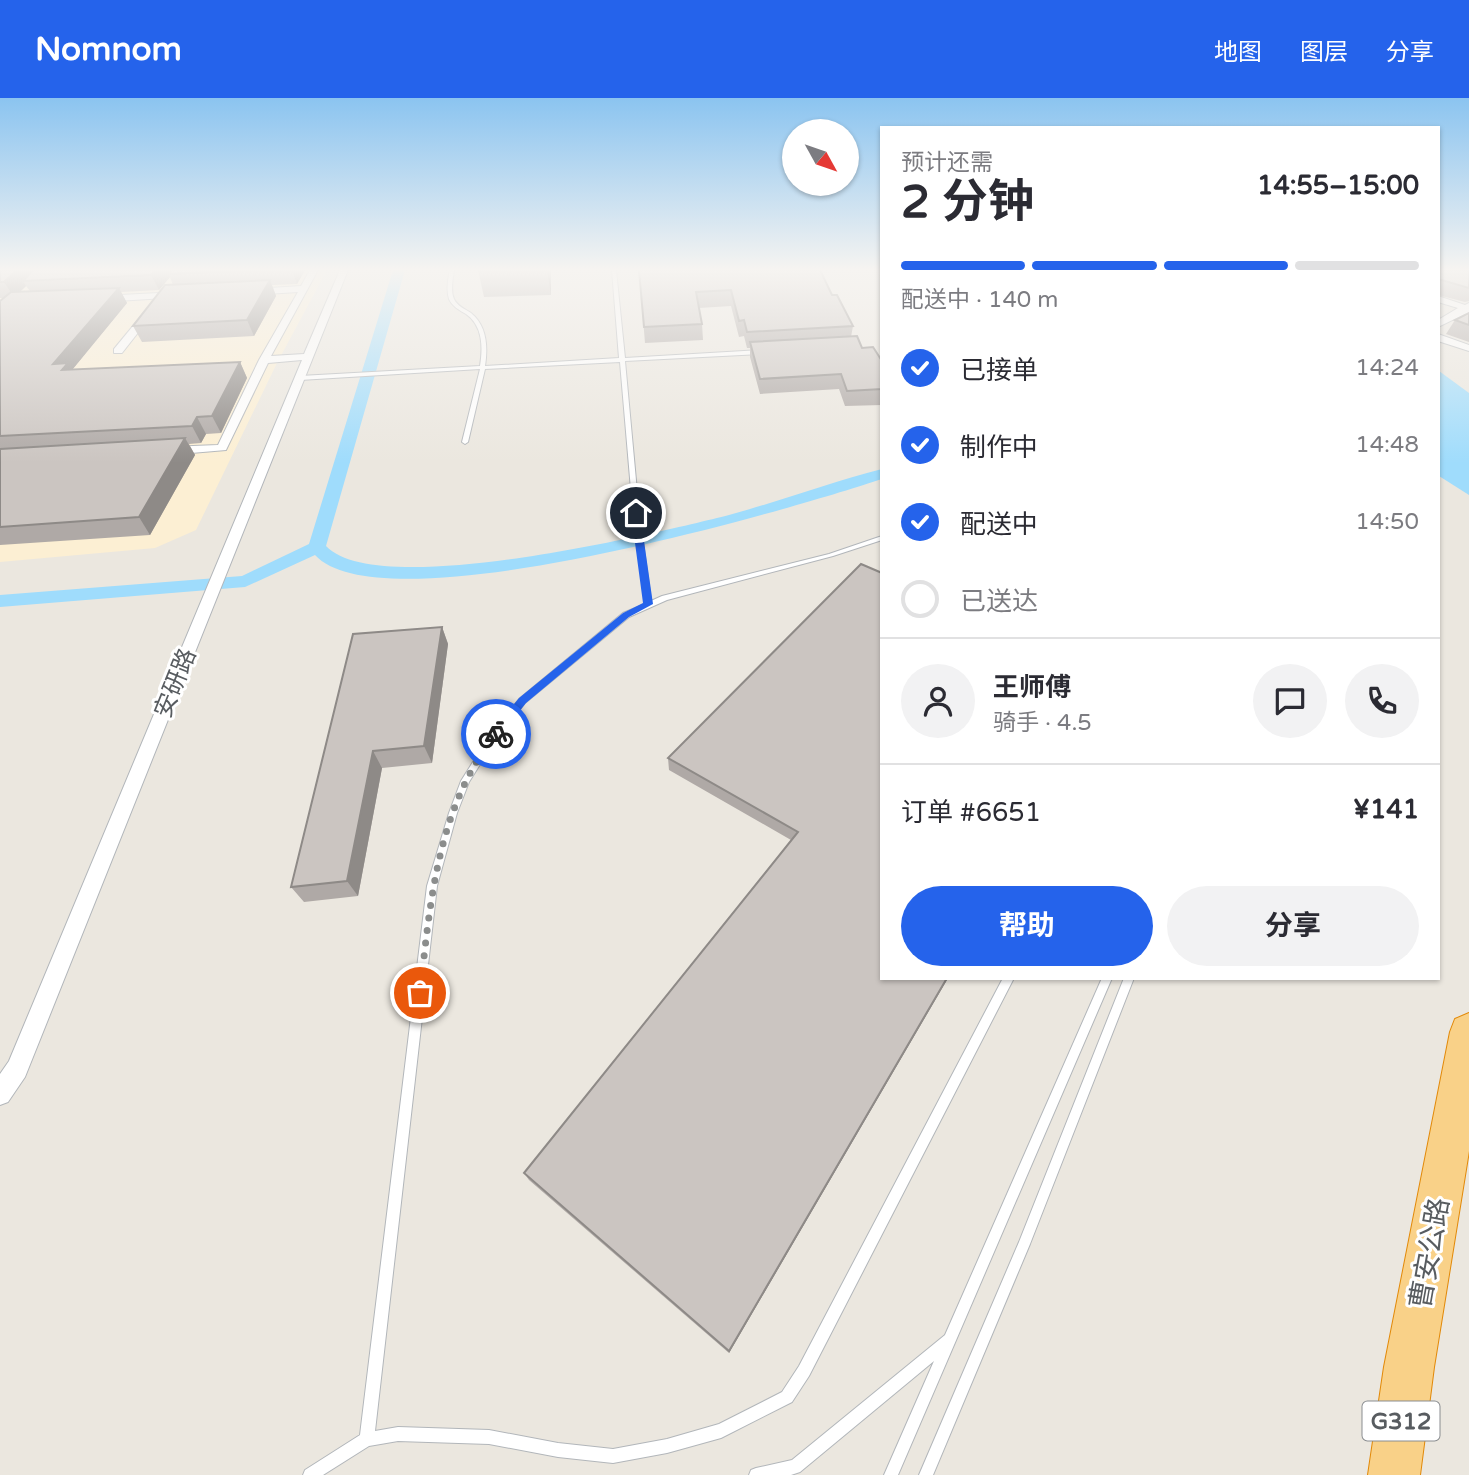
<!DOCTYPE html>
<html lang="zh">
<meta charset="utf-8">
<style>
:root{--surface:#fff;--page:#f2f2f3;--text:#2b2b33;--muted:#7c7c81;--line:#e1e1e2;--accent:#2563eb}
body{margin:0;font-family:"Varela Round","Noto Sans SC",sans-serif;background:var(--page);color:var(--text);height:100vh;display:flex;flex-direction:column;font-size:26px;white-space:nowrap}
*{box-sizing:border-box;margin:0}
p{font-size:23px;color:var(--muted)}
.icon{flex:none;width:38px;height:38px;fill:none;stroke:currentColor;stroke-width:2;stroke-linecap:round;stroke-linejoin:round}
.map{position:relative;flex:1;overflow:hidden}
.panel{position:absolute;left:880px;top:28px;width:560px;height:854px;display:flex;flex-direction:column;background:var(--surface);border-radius:0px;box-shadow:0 2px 5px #0004}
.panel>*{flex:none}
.needle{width:46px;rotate:130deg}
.controls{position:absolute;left:782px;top:21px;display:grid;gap:14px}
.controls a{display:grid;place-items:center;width:77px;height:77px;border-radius:50%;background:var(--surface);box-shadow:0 2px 5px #0004;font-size:35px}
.pin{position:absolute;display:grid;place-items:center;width:60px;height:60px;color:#fff;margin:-30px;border:4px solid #fff;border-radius:50%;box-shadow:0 2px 7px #0007}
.courier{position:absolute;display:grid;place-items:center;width:70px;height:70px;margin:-35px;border:5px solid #2563eb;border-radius:50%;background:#fff;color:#222;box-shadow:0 2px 9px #0007}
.overview em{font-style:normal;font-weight:700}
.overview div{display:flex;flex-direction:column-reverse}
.overview{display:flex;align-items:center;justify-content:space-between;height:119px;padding:0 21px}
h1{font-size:46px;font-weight:700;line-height:52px}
.bar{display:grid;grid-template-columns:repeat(4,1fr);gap:10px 7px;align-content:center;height:84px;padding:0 21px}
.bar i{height:9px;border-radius:5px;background:var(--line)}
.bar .active{background:var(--accent)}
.bar p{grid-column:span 4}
.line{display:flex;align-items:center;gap:18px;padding:0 21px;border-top:2px solid var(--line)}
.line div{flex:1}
.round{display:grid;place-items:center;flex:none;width:74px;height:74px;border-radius:37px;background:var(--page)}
ol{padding:0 21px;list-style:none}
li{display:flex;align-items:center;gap:21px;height:77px}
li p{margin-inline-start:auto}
li .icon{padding:7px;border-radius:50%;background:var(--accent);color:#fff;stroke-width:4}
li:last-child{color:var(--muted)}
li i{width:38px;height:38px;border:4px solid var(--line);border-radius:50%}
.cta{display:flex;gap:14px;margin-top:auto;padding:14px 21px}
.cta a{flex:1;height:80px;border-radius:42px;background:var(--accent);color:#fff;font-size:28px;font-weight:700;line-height:80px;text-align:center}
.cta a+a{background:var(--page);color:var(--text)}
header{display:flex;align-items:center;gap:42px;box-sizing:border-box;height:98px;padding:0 35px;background:var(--accent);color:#fff}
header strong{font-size:33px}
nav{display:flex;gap:38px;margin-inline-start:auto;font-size:24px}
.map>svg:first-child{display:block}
.commercial{fill:#fcefd3}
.water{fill:#9fdcfc}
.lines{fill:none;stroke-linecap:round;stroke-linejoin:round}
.canal{fill:#9fdcfc;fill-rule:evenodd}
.lane-casing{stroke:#b2b6ba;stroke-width:2}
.street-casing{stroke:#b2b6ba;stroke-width:2}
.highway-casing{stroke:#e28908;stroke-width:2}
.lane{fill:#fff;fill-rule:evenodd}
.street{fill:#fff;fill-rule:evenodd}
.highway{fill:#f9d188;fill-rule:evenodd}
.wall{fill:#afa9a6;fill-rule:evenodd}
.shaded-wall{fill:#8e8a87}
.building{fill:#cbc5c1;stroke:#8e8a87;stroke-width:2}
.route{fill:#2563eb}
.done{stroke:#8b8d8c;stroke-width:7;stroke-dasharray:0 12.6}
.labels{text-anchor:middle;stroke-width:6;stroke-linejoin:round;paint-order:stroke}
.shield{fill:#fff;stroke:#8a8d90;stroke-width:2}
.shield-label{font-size:23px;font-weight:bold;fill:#585c60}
.street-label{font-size:24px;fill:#585c60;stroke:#fff}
.near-street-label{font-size:28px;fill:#585c60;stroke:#fff}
</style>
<header>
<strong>Nomnom</strong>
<nav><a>地图</a><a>图层</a><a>分享</a></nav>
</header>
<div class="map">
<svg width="1469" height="1377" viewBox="0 0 1469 1377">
<rect width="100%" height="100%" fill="#ebe7df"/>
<path class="commercial" d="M0 172H327L277 265 196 432 155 450 0 464Z"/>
<path class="water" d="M1439 273 1469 295V397L1439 378Z"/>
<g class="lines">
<path class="canal" d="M393 172H405L326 448C378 503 657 435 729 417 781 403 831 384 882 371V381C789 412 383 531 315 457L245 489 0 509V497L242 478 309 446Z"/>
<defs>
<g id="lane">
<path d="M450 172H454C453 181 450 192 454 201 457 208 465 211 471 215 487 228 488 249 485 268L619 260 612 172H616L625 260 761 252 764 254 761 256 625 263 639 415 651 503 662 498 829 456 882 438V442L833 458 667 502 629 519 525 605 494 644 469 684 457 715 437 788 375 1333 398 1329 489 1332 558 1345 613 1351 667 1341 719 1326 782 1294 799 1268 1003 880H1014L809 1278 792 1304 721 1340 667 1355 613 1365 558 1359 489 1346 398 1343 369 1348 323 1377H303L305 1372 360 1337 427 788 449 715 461 683 488 640 519 601 623 515 645 506 633 415 620 264 485 271 468 344 465 346 462 344 480 271 300 282 297 280 300 278 480 268C483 249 483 228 466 216 459 212 452 208 449 201 446 191 448 181 450 172Z"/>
<path d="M1102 880H1112L898 1377H884L934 1263 800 1374 791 1377H749L751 1372 756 1370 792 1362 945 1237Z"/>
<path d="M1124 880H1134L1030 1146 933 1377H919L1019 1144Z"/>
</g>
<g id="street">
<path d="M310 172H318L271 258 304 256 340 172H348L25 979 8 1004 0 1007V976L9 963 302 262 268 265 226 352 168 357 162 353 168 349 218 347 259 262 298 194 252 197 247 194 252 191 301 188Z"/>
<path d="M178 194 181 195V199L101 204 96 201 101 198Z"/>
<path d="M1438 198 1465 207 1469 205V214L1438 229V222L1458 210 1438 204Z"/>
<path d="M147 211 155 213 122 255H114V251Z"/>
<path d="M1438 236 1469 247V253L1438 243Z"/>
</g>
<path id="highway" d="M1469 915V1053L1434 1269 1420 1377H1368L1384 1269 1450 934 1455 921Z"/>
</defs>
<use href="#lane" class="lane-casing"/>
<use href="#street" class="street-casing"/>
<use href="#highway" class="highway-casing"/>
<use href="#lane" class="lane"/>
<use href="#street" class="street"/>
<use href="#highway" class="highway"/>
</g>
<g class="wall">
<path d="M0 172H305L297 186 272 187 276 198 254 238 142 244 133 228 173 187 170 179 159 192 121 194 127 205 72 272 240 264 247 280 221 335 206 336 201 345 189 346 195 357 150 437 0 447V203L4 200H0ZM26 188 30 193 20 194Z"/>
<path d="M478 172H551V197L484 199Z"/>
<path d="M639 172 832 197 853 228 851 239 862 250 882 263V307L845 308 839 291 760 296 750 259V250H747L744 238 739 239 731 208 699 210 702 226 703 242 645 245Z"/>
<path d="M1438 172H1469V203L1465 204 1438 197Z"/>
<path d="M1469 215V244L1446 236 1455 222Z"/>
<path d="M861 466 882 880H948L729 1255 529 1082 524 1075 791 742 669 672 668 660Z"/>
<path d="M442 529 448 546 432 665 382 670 358 798 304 804 291 789Z"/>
</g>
<g class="shaded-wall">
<path d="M17 172H42L23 183 26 188 14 199 4 184Z"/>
<path d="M156 172H176L168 176 170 179 159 192 151 177Z"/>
<path d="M292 172H305L297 186Z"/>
<path d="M547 172H551V197Z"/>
<path d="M270 182 276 198 254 238 247 222Z"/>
<path d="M119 190 127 205 72 272 73 289 53 266Z"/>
<path d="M240 264 247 280 221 335 212 318Z"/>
<path d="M197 319 206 336 201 345 192 328Z"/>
<path d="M185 340 195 357 150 437 139 419Z"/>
<path d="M442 529 448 546 432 665 424 648Z"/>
<path d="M373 653 382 670 358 798 347 783Z"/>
<path d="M947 880H948L729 1255V1253Z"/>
</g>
<g class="building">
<path d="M0 172H17L4 184H0Z"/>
<path d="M33 172H156L151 177 23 183Z"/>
<path d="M171 172H256L168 176Z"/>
<path d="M639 172H820L832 197H837L853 228 747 234 744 222 739 223 731 192 696 194 702 226 644 229Z"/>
<path d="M1438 172H1469V190L1438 181Z"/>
<path d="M270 182 247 222 133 228 165 187Z"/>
<path d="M119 190 53 266 68 265 62 272 240 264 212 318 197 319 192 328 0 338V203L11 194Z"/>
<path d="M1469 215V227L1455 222Z"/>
<path d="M857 238 862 250 873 249 882 263V291L847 293 841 276 760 281 750 244Z"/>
<path d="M185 340 139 419 0 429V351Z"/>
<path d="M861 466 882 475V880H947L729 1253 524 1075 798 734 668 660Z"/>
<path d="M442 529 424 648 373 653 347 783 291 789 353 536Z"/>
</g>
<linearGradient id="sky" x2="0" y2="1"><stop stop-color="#8bc4f0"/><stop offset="0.47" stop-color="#f6f4f1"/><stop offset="1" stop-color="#f6f4f1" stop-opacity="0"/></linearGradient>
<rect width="1469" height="365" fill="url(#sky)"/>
<path class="route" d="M636 413 640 415 653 506 629 519 526 605 499 639H492V633L519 600 623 515 643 505 631 415Z"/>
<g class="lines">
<path class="done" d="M420 895C430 806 437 709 496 636"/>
</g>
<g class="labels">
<rect class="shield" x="1362.5" y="1303.5" width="77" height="39" rx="5"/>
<g class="shield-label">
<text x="1401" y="1331">G312</text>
</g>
<g class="street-label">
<text transform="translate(175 585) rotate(-68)" y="8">安研路</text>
</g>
<g class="near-street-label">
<text transform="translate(1429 1155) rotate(-80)" y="10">曹安公路</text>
</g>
</g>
</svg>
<div class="controls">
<a><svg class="needle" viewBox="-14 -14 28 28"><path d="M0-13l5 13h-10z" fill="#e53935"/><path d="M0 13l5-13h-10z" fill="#7c7c81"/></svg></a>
</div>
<div class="pin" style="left:420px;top:895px;background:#ea580c"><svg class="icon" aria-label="bag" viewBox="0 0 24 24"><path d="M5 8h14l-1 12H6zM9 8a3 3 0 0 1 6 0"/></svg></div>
<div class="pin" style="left:636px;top:415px;background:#1f2937"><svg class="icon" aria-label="home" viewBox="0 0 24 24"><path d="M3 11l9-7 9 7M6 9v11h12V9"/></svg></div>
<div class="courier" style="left:496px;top:636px"><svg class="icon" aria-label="bike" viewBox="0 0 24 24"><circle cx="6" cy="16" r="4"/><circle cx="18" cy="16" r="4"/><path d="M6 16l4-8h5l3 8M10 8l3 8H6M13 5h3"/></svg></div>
<section class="panel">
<div class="overview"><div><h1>2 分钟</h1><p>预计还需</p></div><em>14:55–15:00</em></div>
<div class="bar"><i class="active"></i><i class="active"></i><i class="active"></i><i></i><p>配送中 · 140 m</p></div>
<ol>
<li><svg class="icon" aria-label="check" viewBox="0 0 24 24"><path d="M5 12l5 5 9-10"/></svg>已接单<p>14:24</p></li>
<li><svg class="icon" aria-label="check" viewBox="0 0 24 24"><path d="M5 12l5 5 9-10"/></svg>制作中<p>14:48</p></li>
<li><svg class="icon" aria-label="check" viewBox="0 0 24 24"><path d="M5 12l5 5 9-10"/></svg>配送中<p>14:50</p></li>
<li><i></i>已送达</li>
</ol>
<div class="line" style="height:126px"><a class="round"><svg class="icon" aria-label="person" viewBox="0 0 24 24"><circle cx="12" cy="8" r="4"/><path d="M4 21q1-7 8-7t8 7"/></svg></a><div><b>王师傅</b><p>骑手 · 4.5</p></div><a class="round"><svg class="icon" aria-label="chat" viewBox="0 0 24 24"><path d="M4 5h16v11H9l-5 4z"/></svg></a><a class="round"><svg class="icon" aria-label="phone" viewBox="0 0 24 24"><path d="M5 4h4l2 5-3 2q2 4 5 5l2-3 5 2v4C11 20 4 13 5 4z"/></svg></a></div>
<div class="line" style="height:91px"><div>订单 #6651</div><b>¥141</b></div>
<div class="cta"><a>帮助</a><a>分享</a></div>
</section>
</div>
